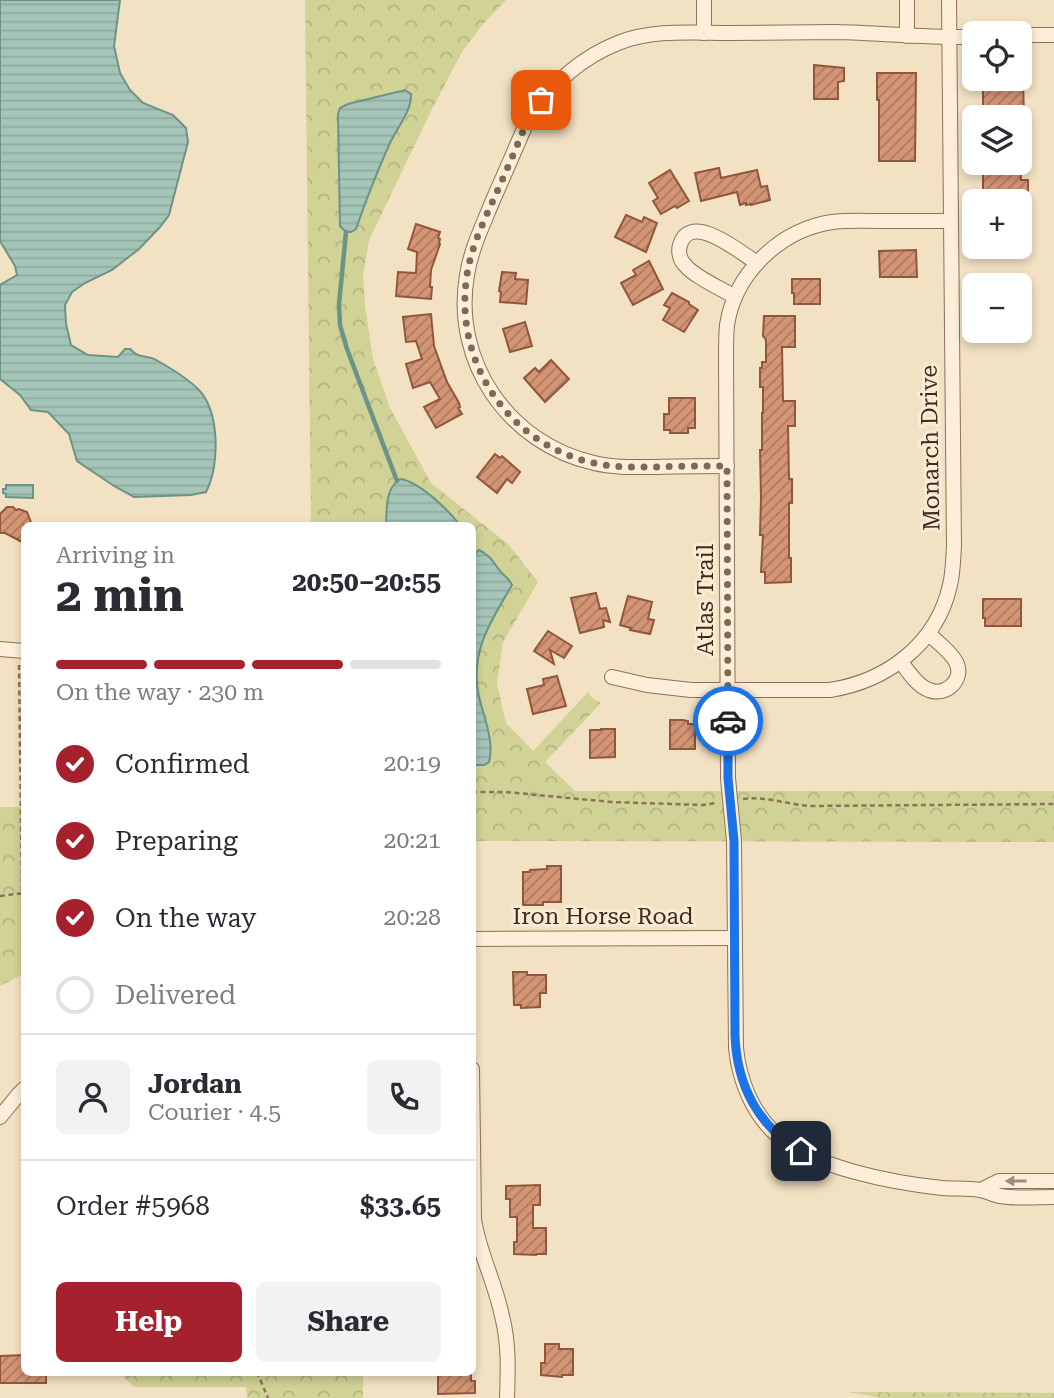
<!DOCTYPE html>
<meta charset="utf-8">
<style>
:root{--surface:#fff;--page:#f2f2f3;--text:#2b2b33;--muted:#7c7c81;--line:#e1e1e2;--accent:#a4212d}
body{margin:0;font-family:"Roboto Serif",serif;background:var(--page);color:var(--text);height:100vh;display:flex;flex-direction:column;font-size:26px;white-space:nowrap}
*{box-sizing:border-box;margin:0}
p{font-size:23px;color:var(--muted)}
.icon{flex:none;width:38px;height:38px;fill:none;stroke:currentColor;stroke-width:2;stroke-linecap:round;stroke-linejoin:round}
.map{position:relative;flex:1;overflow:hidden}
.details{position:absolute;left:21px;top:522px;width:455px;height:854px;display:flex;flex-direction:column;background:var(--surface);border-radius:10px;box-shadow:0 4px 10px #0003}
.details>*{flex:none}
.buttons{position:absolute;left:962px;top:21px;display:grid;gap:14px}
.buttons a{display:grid;place-items:center;width:70px;height:70px;border-radius:10px;background:var(--surface);box-shadow:0 4px 10px #0003;font-size:35px}
.pin{position:absolute;display:grid;place-items:center;width:60px;height:60px;color:#fff;margin:-30px;border-radius:14px;box-shadow:0 4px 10px #0006}
.courier{position:absolute;display:grid;place-items:center;width:70px;height:70px;margin:-35px;border:5px solid #1a73e8;border-radius:50%;background:#fff;color:#222;box-shadow:0 2px 9px #0007}
.headline em{font-style:normal;font-weight:700}
.headline div{display:flex;flex-direction:column-reverse}
.headline{display:flex;align-items:center;justify-content:space-between;height:119px;padding:0 35px}
h1{font-size:46px;font-weight:700;line-height:52px}
.bar{display:grid;grid-template-columns:repeat(4,1fr);gap:10px 7px;align-content:center;height:84px;padding:0 35px}
.bar i{height:9px;border-radius:5px;background:var(--line)}
.bar .active{background:var(--accent)}
.bar p{grid-column:span 4}
.line{display:flex;align-items:center;gap:18px;padding:0 35px;border-top:2px solid var(--line)}
.line div{flex:1}
.round{display:grid;place-items:center;flex:none;width:74px;height:74px;border-radius:10px;background:var(--page)}
ol{padding:0 35px;list-style:none}
li{display:flex;align-items:center;gap:21px;height:77px}
li p{margin-inline-start:auto}
li .icon{padding:7px;border-radius:50%;background:var(--accent);color:#fff;stroke-width:4}
li:last-child{color:var(--muted)}
li i{width:38px;height:38px;border:4px solid var(--line);border-radius:50%}
.action{display:flex;gap:14px;margin-top:auto;padding:14px 35px}
.action a{flex:1;height:80px;border-radius:10px;background:var(--accent);color:#fff;font-size:28px;font-weight:700;line-height:80px;text-align:center}
.action a+a{background:var(--page);color:var(--text)}
.map>svg:first-child{display:block}
.forest{fill:url(#forest-crowns)}
.water{fill:url(#water-rules);stroke:#6b9487;stroke-width:2}
.lines{fill:none;stroke-linecap:round;stroke-linejoin:round}
.stream{stroke:#6b9487;stroke-width:4.5}
.building{fill:url(#building-hatch);stroke:#91563b;stroke-width:2}
.minor-casing{stroke:#8f7158;stroke-width:16}
.path{stroke:#8f7158;stroke-width:2.5;stroke-dasharray:5 3.5;stroke-linecap:butt}
.minor{stroke:#fceed8;stroke-width:14}
.oneway{fill:#9c8c7a}
.done{stroke:#7c6a57;stroke-width:7;stroke-dasharray:0 12.6}
.route{stroke:#1a73e8;stroke-width:9}
.labels{text-anchor:middle;stroke-width:6;stroke-linejoin:round;paint-order:stroke}
.street-label{font-size:23px;fill:#3d2a1d;stroke:#f9ebd4}
</style>
<div class="map">
<svg width="1054" height="1398" viewBox="0 0 1054 1398">
<defs>
<pattern id="forest-crowns" width="20" height="18" patternUnits="userSpaceOnUse" patternTransform="scale(1.75)"><rect width="20" height="18" fill="#d0d296"/><path d="M2 6a3 3 0 1 1 6 0M12 15a3 3 0 1 1 6 0" fill="none" stroke="#b4b481"/></pattern>
<pattern id="water-rules" width="6" height="5" patternUnits="userSpaceOnUse" patternTransform="scale(1.75)"><rect width="6" height="5" fill="#a6c5b9"/><path d="M0 2.5h6" fill="none" stroke="#90a99f"/></pattern>
<pattern id="building-hatch" width="6" height="6" patternUnits="userSpaceOnUse" patternTransform="scale(1.75)"><rect width="6" height="6" fill="#d49575"/><path d="M-1 1l2-2M0 6l6-6M5 7l2-2" fill="none" stroke="#ad7a5f"/></pattern>
</defs>
<rect width="100%" height="100%" fill="#f2e1c3"/>
<g class="forest">
<path d="M305 0H506L483 24 462 52 432 109 369 240 363 276 365 305 373 359 390 408 431 483 508 544 538 582 503 642 497 684 506 723 533 751 588 692 592 698 601 703 545 762 575 791H1054V842L473 841 472 525H311Z"/>
<path d="M0 807H24V974L0 986Z"/>
<path d="M119 1372H363V1398H247L246 1387H134Z"/>
<path d="M849 1392 1054 1393V1398H881Z"/>
</g>
<g class="water">
<path d="M0 0H120L114 46 120 73 130 90 143 103 173 115 186 128 188 142 169 215 160 227 139 249 112 270 85 283 72 292 65 305 66 324 71 345 88 355 118 357 125 349H130C140 360 147 354 158 361 172 369 187 378 198 389 220 411 220 466 206 492L191 495 134 497 114 486 77 461 69 434 48 412 31 410 20 395 0 379V285L17 275 15 266 0 241Z"/>
<path d="M405 90 411 94C412 111 396 129 389 145 377 172 366 200 356 229L351 232H346L340 226 338 114 340 108 348 104Z"/>
<path d="M400 479C419 481 448 510 460 525H386C387 508 385 489 400 479Z"/>
<path d="M6 485H33V498L6 497V494L3 493V489H6Z"/>
<path d="M479 550C491 556 493 562 500 571 505 577 509 578 512 585 492 620 471 648 478 692 482 714 495 739 489 762L484 765H472V556Z"/>
</g>
<g class="lines">
<path class="stream" d="M346 232 339 304 340 325 347 349 397 481"/>
</g>
<g class="building">
<path d="M814 65 844 68V81L838 82V99H814Z"/>
<path d="M877 73H916L915 161H879V100H877Z"/>
<path d="M986 79H1023L1024 117H983V80Z"/>
<path d="M983 164H1020L1021 180H1028V191H1023V201H983Z"/>
<path d="M719 168 721 178 757 170 761 187 767 186 770 200 751 205V204L746 205V203L740 205 737 192 701 201 695 173Z"/>
<path d="M670 170 689 201 677 208 675 206 661 214 653 201 658 198 649 183Z"/>
<path d="M626 215 642 222 644 217 657 223 646 252 615 237Z"/>
<path d="M416 224 440 232 438 238 440 239 439 243 440 244 431 270 430 287H432L431 299 396 296 398 272 416 273 417 252 408 249Z"/>
<path d="M916 250 917 277H880L879 251Z"/>
<path d="M649 261 663 289 633 305 621 283 636 275 633 270Z"/>
<path d="M502 272 516 273 515 279 528 280 526 304 500 302 501 292 499 291Z"/>
<path d="M792 279H820V304H794V293H792Z"/>
<path d="M672 293 689 302V304L698 310 684 332 663 320 670 308 664 305Z"/>
<path d="M431 314 434 346 447 382 459 403 460 407 458 408 462 414 436 428 424 407 440 399 430 382 413 388 406 364 422 359 416 341 406 342 403 317Z"/>
<path d="M764 316H795V347H782L783 401H795V426H788L789 479H792V503H789V558H791V582L765 583V572H761L763 535H760L761 498 760 450H762V413H763V387H760V368H762V362H766V340L763 336Z"/>
<path d="M525 322 532 346 510 352 503 329Z"/>
<path d="M551 360 569 379 545 402 524 378 535 368 539 372Z"/>
<path d="M669 398H695V428H688V433H670V430H664V414H669Z"/>
<path d="M495 454 500 458 502 456 520 472 512 483 507 479 497 493 477 477Z"/>
<path d="M7 507H13L16 510 19 509 27 512 32 525H24V543L5 533H0V514Z"/>
<path d="M596 593 600 609 606 608 610 622 603 620 604 627 580 633 571 598Z"/>
<path d="M628 596 652 602 648 619 654 620 650 634 630 630 631 628 620 625Z"/>
<path d="M983 599H1021V626H985V618H983Z"/>
<path d="M548 631 572 646 564 658 550 650 554 664 534 651Z"/>
<path d="M557 676 566 706 533 714 527 689 544 685 543 679Z"/>
<path d="M670 720H683L688 721V724H695V749H670Z"/>
<path d="M601 729H615V757L590 758V730H601Z"/>
<path d="M547 866H561V902H543V905H523V872H530V870L547 869Z"/>
<path d="M513 972H527V975H546V993H540V1007L521 1008V1005H514Z"/>
<path d="M540 1185V1205H533V1228H546V1254H536V1255L514 1254V1242H517V1217H510V1199H506V1186Z"/>
<path d="M545 1344H559V1349H573V1375H562V1377L541 1375V1363H545Z"/>
<path d="M24 1355V1372H46V1383H0V1356Z"/>
<path d="M438 1372H471V1381H475V1393L438 1394Z"/>
</g>
<g class="lines">
<defs>
<g id="minor">
<path d="M704 0V33"/>
<path d="M1020 35H1054"/>
<path d="M907 36V0"/>
<path d="M950 221C927 221 903 221 880 221 864 221 848 220 832 222 780 230 735 273 727 325 726 336 726 347 726 357L728 778 734 841 736 1048C739 1079 752 1113 776 1134 811 1168 895 1183 942 1188 955 1189 968 1188 980 1190 987 1191 993 1195 1000 1196 1017 1199 1037 1197 1054 1197"/>
<path d="M735 297C722 289 693 276 685 265 680 260 678 252 680 245 690 210 741 253 757 263"/>
<path d="M727 466C703 466 680 466 657 467 636 467 615 468 594 463 509 444 452 362 467 275 471 249 483 225 493 200 505 173 517 145 529 117 552 84 580 58 618 43 653 29 692 33 729 33 764 33 800 32 836 32 882 33 928 38 975 37"/>
<path d="M0 649 24 651"/>
<path d="M901 662C908 671 917 686 929 690 946 697 965 679 956 662 950 651 937 642 929 634"/>
<path d="M612 677 647 685 691 690H830C887 681 937 644 950 585 953 573 953 560 954 547L949 0"/>
<path d="M472 939 734 938"/>
<path d="M472 1069 474 1220C480 1255 495 1282 502 1316 509 1343 508 1370 507 1398"/>
<path d="M0 1117 18 1095 24 1089"/>
<path d="M981 1190 999 1181H1054"/>
</g>
</defs>
<use href="#minor" class="minor-casing"/>
<g class="path">
<path d="M19 665 22 893"/>
<path d="M472 792H506L611 802 703 805 716 803"/>
<path d="M743 799C765 796 787 804 809 806L1054 804"/>
<path d="M0 896 24 893"/>
<path d="M257 1372 268 1398"/>
</g>
<use href="#minor" class="minor"/>
</g>
<defs><path id="oneway-solid" d="M-6-.8H1V-3.2L6.5 0L1 3.2V.8H-6Z" transform="scale(1.75)"/></defs>
<use class="oneway" href="#oneway-solid" transform="translate(1016 1181) rotate(180)"/>
<g class="lines">
<path class="done" d="M541 100 529 117C518 143 507 170 495 196 484 221 471 247 467 275 453 362 509 445 594 463 615 468 636 467 657 467 680 466 704 466 727 466L728 721"/>
<path class="route" d="M728 721V778L734 841 735 1036C737 1085 758 1127 801 1151"/>
</g>
<g class="labels">
<g class="street-label">
<text transform="translate(930 448) rotate(-91)" y="8">Monarch Drive</text>
<text transform="translate(705 600) rotate(-90)" y="8">Atlas Trail</text>
<text x="603" y="924">Iron Horse Road</text>
</g>
</g>
</svg>
<div class="buttons">
<a><svg class="icon" aria-label="locate" viewBox="0 0 24 24"><circle cx="12" cy="12" r="6"/><path d="M12 2v4M12 18v4M2 12h4M18 12h4"/></svg></a>
<a><svg class="icon" aria-label="layers" viewBox="0 0 24 24"><path d="M12 4l9 5-9 5-9-5zM3 14l9 5 9-5"/></svg></a>
<a>+</a>
<a>−</a>
</div>
<div class="pin" style="left:541px;top:100px;background:#ea580c"><svg class="icon" aria-label="bag" viewBox="0 0 24 24"><path d="M5 8h14l-1 12H6zM9 8a3 3 0 0 1 6 0"/></svg></div>
<div class="pin" style="left:801px;top:1151px;background:#1f2937"><svg class="icon" aria-label="home" viewBox="0 0 24 24"><path d="M3 11l9-7 9 7M6 9v11h12V9"/></svg></div>
<div class="courier" style="left:728px;top:721px"><svg class="icon" aria-label="car" viewBox="0 0 24 24"><path d="M5 17H2v-5l4-1 3-4h7l3 4 3 1v5h-3M9 17h6M6 11h13"/><circle cx="7" cy="17" r="2"/><circle cx="17" cy="17" r="2"/></svg></div>
<section class="details">
<div class="headline"><div><h1>2 min</h1><p>Arriving in</p></div><em>20:50–20:55</em></div>
<div class="bar"><i class="active"></i><i class="active"></i><i class="active"></i><i></i><p>On the way · 230 m</p></div>
<ol>
<li><svg class="icon" aria-label="check" viewBox="0 0 24 24"><path d="M5 12l5 5 9-10"/></svg>Confirmed<p>20:19</p></li>
<li><svg class="icon" aria-label="check" viewBox="0 0 24 24"><path d="M5 12l5 5 9-10"/></svg>Preparing<p>20:21</p></li>
<li><svg class="icon" aria-label="check" viewBox="0 0 24 24"><path d="M5 12l5 5 9-10"/></svg>On the way<p>20:28</p></li>
<li><i></i>Delivered</li>
</ol>
<div class="line" style="height:126px"><a class="round"><svg class="icon" aria-label="person" viewBox="0 0 24 24"><circle cx="12" cy="8" r="4"/><path d="M4 21q1-7 8-7t8 7"/></svg></a><div><b>Jordan</b><p>Courier · 4.5</p></div><a class="round"><svg class="icon" aria-label="phone" viewBox="0 0 24 24"><path d="M5 4h4l2 5-3 2q2 4 5 5l2-3 5 2v4C11 20 4 13 5 4z"/></svg></a></div>
<div class="line" style="height:91px"><div>Order #5968</div><b>$33.65</b></div>
<div class="action"><a>Help</a><a>Share</a></div>
</section>
</div>
